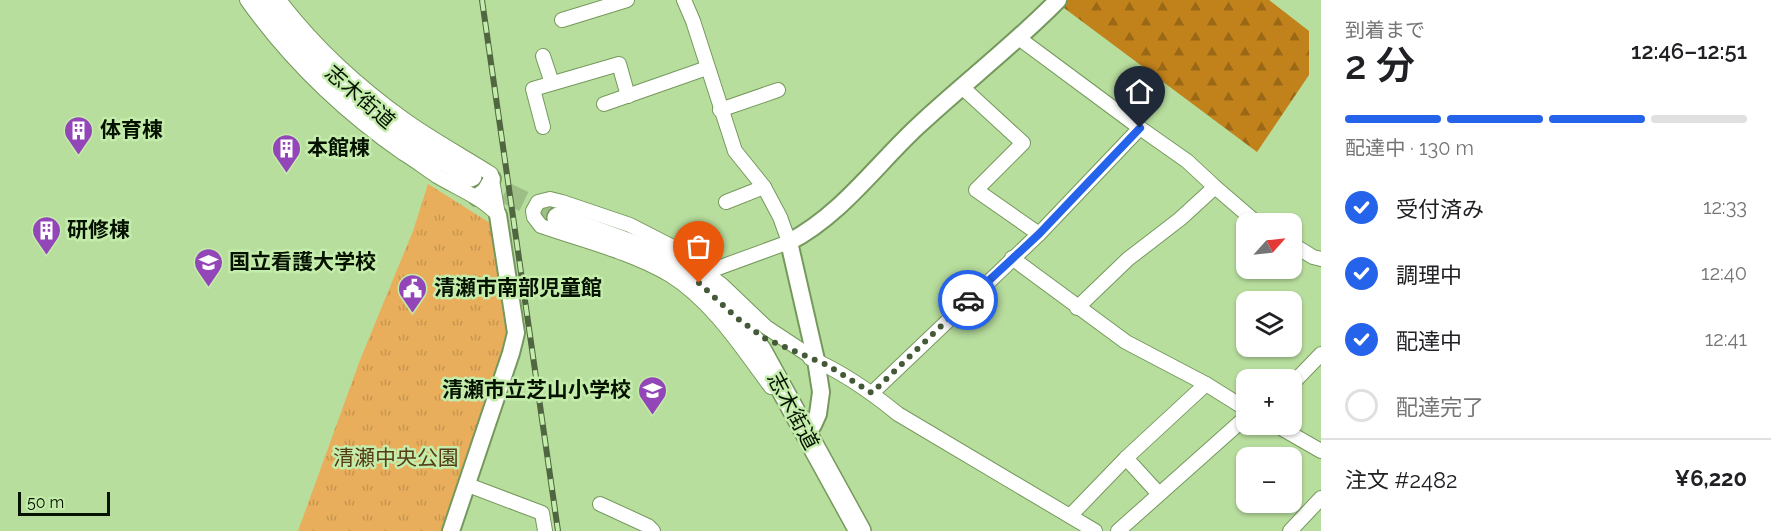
<!DOCTYPE html>
<html lang="ja">
<meta charset="utf-8">
<style>
:root{--surface:#fff;--page:#f2f2f2;--text:#202124;--muted:#757577;--line:#e0e0e0;--accent:#2563eb}
body{margin:0;font-family:Raleway,"Noto Sans JP",sans-serif;background:var(--page);color:var(--text);height:100vh;display:flex;flex-direction:column;font-size:22px;white-space:nowrap}
*{box-sizing:border-box;margin:0}
p{font-size:20px;color:var(--muted)}
.icon{flex:none;width:33px;height:33px;fill:none;stroke:currentColor;stroke-width:2;stroke-linecap:round;stroke-linejoin:round}
.map{position:relative;flex:1;overflow:hidden}
.panel{display:flex;flex-direction:column;background:var(--surface);width:450px}
.panel>*{flex:none}
.needle{width:39px;rotate:63deg}
.fabs{position:absolute;left:1236px;top:213px;display:grid;gap:12px}
.fabs a{display:grid;place-items:center;width:66px;height:66px;border-radius:12px;background:var(--surface);box-shadow:0 2px 4px #0004;font-size:30px}
.scale{position:absolute;left:18px;bottom:15px;width:92px;box-sizing:border-box;padding-left:6px;border:3px solid #061200;border-top:0;font-size:16px;line-height:21px;white-space:nowrap;color:#061200;-webkit-text-stroke:4px #c4ecab;paint-order:stroke}
.pin{position:absolute;display:grid;place-items:center;width:51px;height:51px;color:#fff;margin:-62px -26px;border-radius:50% 50% 50% 0;rotate:-45deg;box-shadow:0 0 6px #0007}
.pin .icon{rotate:45deg}
.courier{position:absolute;display:grid;place-items:center;width:60px;height:60px;margin:-30px;border:4px solid #2563eb;border-radius:50%;background:#fff;color:#222;box-shadow:0 2px 8px #0007}
.headline em{font-style:normal;font-weight:600}
.headline div{display:flex;flex-direction:column-reverse}
.headline{display:flex;align-items:center;justify-content:space-between;height:102px;padding:0 24px}
h1{font-size:39px;font-weight:600;line-height:45px}
.bar{display:grid;grid-template-columns:repeat(4,1fr);gap:9px 6px;align-content:center;height:72px;padding:0 24px}
.bar i{height:8px;border-radius:4px;background:var(--line)}
.bar .on{background:var(--accent)}
.bar p{grid-column:span 4}
.line{display:flex;align-items:center;gap:15px;padding:0 24px;border-top:2px solid var(--line)}
.line div{flex:1}
ol{padding:0 24px;list-style:none}
li{display:flex;align-items:center;gap:18px;height:66px}
li p{margin-inline-start:auto}
li .icon{padding:6px;border-radius:50%;background:var(--accent);color:#fff;stroke-width:4}
li:last-child{color:var(--muted)}
li i{width:33px;height:33px;border:3px solid var(--line);border-radius:50%}
main{display:flex;flex:1;min-height:0}
.map>svg:first-child{display:block}
.grass{fill:url(#grass-tufts)}
.forest{fill:url(#forest-firs)}
.lines{fill:none;stroke-linecap:round;stroke-linejoin:round}
.primary-tunnel{stroke:#9dbf86;stroke-width:21;stroke-dasharray:21 10;stroke-linecap:butt}
.minor-casing{stroke:#75995c;stroke-width:16}
.tertiary-casing{stroke:#75995c;stroke-width:20}
.primary-casing{stroke:#75995c;stroke-width:24}
.minor{stroke:#fff;stroke-width:14}
.tertiary{stroke:#fff;stroke-width:16}
.primary{stroke:#fff;stroke-width:21}
.rail-casing{stroke:#4f6641;stroke-width:6}
.rail{stroke:#c4ecab;stroke-width:4;stroke-dasharray:11;stroke-linecap:butt}
.done{stroke:#445937;stroke-width:6;stroke-dasharray:0 10.8}
.route{stroke:#2563eb;stroke-width:8}
.labels{text-anchor:middle;stroke-width:5;stroke-linejoin:round;paint-order:stroke}
.street-label{font-size:21px;fill:#061200;stroke:#c4ecab}
.poi-label{font-size:21px;font-weight:bold;fill:#061200;stroke:#c4ecab;text-anchor:start}
.park-label{font-size:21px;fill:#573d17;stroke:#c4ecab}
</style>
<main>
<div class="map">
<svg width="1321" height="531" viewBox="0 0 1321 531">
<defs>
<pattern id="grass-tufts" width="24" height="20" patternUnits="userSpaceOnUse" patternTransform="scale(1.5)"><rect width="24" height="20" fill="#e9ae5c"/><path d="M3 7l-1-3M5 7V3M7 7l1-3M15 17l-1-3M17 17v-4M19 17l1-3" fill="none" stroke="#c6954e"/></pattern>
<pattern id="forest-firs" width="22" height="20" patternUnits="userSpaceOnUse" patternTransform="scale(1.5)"><rect width="22" height="20" fill="#c1821b"/><path d="M5 1l3.5 6h-7zM16 11l3.5 6h-7z" fill="#9b6916"/></pattern>
</defs>
<rect width="100%" height="100%" fill="#b8de9e"/>
<path class="grass" d="M428 184 490 223 500 270 511 333 442 531H298L360 360 413 231Z"/>
<path class="forest" d="M1058 0H1269L1309 31V75L1257 152 1056 2Z"/>
<g class="lines">
<path class="primary-tunnel" d="M477 179 558 218"/>
<defs>
<g id="minor">
<path d="M247 0C289 59 344 112 403 153 415 160 426 169 437 176 459 189 481 197 498 215"/>
<path d="M279 0C314 46 359 87 405 120 433 140 463 156 491 174L498 215"/>
<path d="M684 0 693 21 735 151 764 187 780 217 789 242 707 272"/>
<path d="M562 20 627 0"/>
<path d="M1020 39 1140 128 1187 161 1215 187 1258 224"/>
<path d="M543 56 552 83"/>
<path d="M962 87 1023 143 976 190 1039 234"/>
<path d="M604 104 707 68"/>
<path d="M720 110 778 90"/>
<path d="M543 127 533 89 619 64 628 96"/>
<path d="M726 202 764 187"/>
<path d="M1292 244 1313 257 1321 259"/>
<path d="M1012 258 1126 342 1206 384 1246 409"/>
<path d="M1077 308 1128 259 1180 219 1215 187"/>
<path d="M810 358C843 372 871 392 898 414L1095 531"/>
<path d="M1292 384 1321 354"/>
<path d="M771 387C742 348 712 301 670 275 631 252 584 241 541 226L534 217 533 211 538 202 550 199 562 202 630 225 671 246 722 285 766 327 816 360"/>
<path d="M872 393 1039 234 1140 128"/>
<path d="M1274 424 1321 451"/>
<path d="M1126 458 1159 494"/>
<path d="M468 485 542 513 545 531"/>
<path d="M600 504 648 526 653 531"/>
<path d="M1070 516 1126 458 1206 384"/>
<path d="M1118 531 1246 417"/>
<path d="M1290 531 1321 498"/>
</g>
<g id="tertiary">
<path d="M477 197 485 191 492 179"/>
<path d="M805 433 813 425 818 414 821 392 816 360 789 242C841 215 876 165 918 126 964 83 1014 45 1058 0"/>
<path d="M451 531 511 353 516 333 498 215"/>
</g>
<g id="primary">
<path d="M265 0C322 75 390 130 471 176"/>
<path d="M558 218 654 253 685 273 712 294 737 318 761 351 860 531"/>
</g>
</defs>
<use href="#minor" class="minor-casing"/>
<use href="#tertiary" class="tertiary-casing"/>
<use href="#primary" class="primary-casing"/>
<use href="#minor" class="minor"/>
<use href="#tertiary" class="tertiary"/>
<use href="#primary" class="primary"/>
<defs>
<path id="rail" d="M482 0 558 531"/>
</defs>
<use href="#rail" class="rail-casing"/>
<use href="#rail" class="rail"/>
</g>
<g class="lines">
<path class="done" d="M699 283 737 318 764 338 827 365 872 393 968 300"/>
<path class="route" d="M968 300 1039 234 1140 128"/>
</g>
<defs>
<symbol id="building-pin" viewBox="-11 -11 22 30"><path d="M0 17L-7.5 6A9.5 9.5 0 1 1 7.5 6Z" fill="#9346b7" stroke="#c4ecab"/><path d="M-4-6H4V6H1V3H-1V6H-4ZM-2.5-4.3h1.7v1.8h-1.7ZM.8-4.3h1.7v1.8H.8ZM-2.5-1h1.7V.8h-1.7ZM.8-1h1.7V.8H.8Z" fill="#fff"/></symbol>
<symbol id="university-pin" viewBox="-11 -11 22 30"><path d="M0 17L-7.5 6A9.5 9.5 0 1 1 7.5 6Z" fill="#9346b7" stroke="#c4ecab"/><path d="M0-5L7-2L0 1L-7-2ZM-4 1L0 2.5L4 1V4Q0 6-4 4Z" fill="#fff"/></symbol>
<symbol id="civic-pin" viewBox="-11 -11 22 30"><path d="M0 17L-7.5 6A9.5 9.5 0 1 1 7.5 6Z" fill="#9346b7" stroke="#c4ecab"/><path d="M-.6-6.5H3V-4.5H.6V-3L4-1V1h2V6H-6V1h2V-1L-.6-3ZM-1.2 2.5V6h2.4V2.5Z" fill="#fff"/></symbol>
<symbol id="school-pin" viewBox="-11 -11 22 30"><path d="M0 17L-7.5 6A9.5 9.5 0 1 1 7.5 6Z" fill="#9346b7" stroke="#c4ecab"/><path d="M0-5L7-2L0 1L-7-2ZM-4 1L0 2.5L4 1V4Q0 6-4 4Z" fill="#fff"/></symbol>
</defs>
<g fill-rule="evenodd">
<use href="#building-pin" x="62" y="114" width="33" height="45"/>
<use href="#building-pin" x="270" y="132" width="33" height="45"/>
<use href="#building-pin" x="30" y="214" width="33" height="45"/>
<use href="#university-pin" x="192" y="246" width="33" height="45"/>
<use href="#civic-pin" x="396" y="272" width="33" height="45"/>
<use href="#school-pin" x="636" y="374" width="33" height="45"/>
</g>
<g class="labels">
<g class="street-label">
<text transform="translate(360 97) rotate(41)" y="7">志木街道</text>
<text transform="translate(793 411) rotate(62)" y="7">志木街道</text>
</g>
<g class="poi-label">
<text x="100" y="137">体育棟</text>
<text x="307" y="155">本館棟</text>
<text x="67" y="237">研修棟</text>
<text x="229" y="269">国立看護大学校</text>
<text x="434" y="295">清瀬市南部児童館</text>
<text x="631" y="397" text-anchor="end">清瀬市立芝山小学校</text>
</g>
<g class="park-label">
<text x="396" y="465">清瀬中央公園</text>
</g>
</g>
</svg>
<div class="fabs">
<a><svg class="needle" viewBox="-14 -14 28 28"><path d="M0-13l5 13h-10z" fill="#e53935"/><path d="M0 13l5-13h-10z" fill="#757577"/></svg></a>
<a><svg class="icon" aria-label="layers" viewBox="0 0 24 24"><path d="M12 4l9 5-9 5-9-5zM3 14l9 5 9-5"/></svg></a>
<a>+</a>
<a>−</a>
</div>
<div class="scale">50 m</div>
<div class="pin" style="left:699px;top:283px;background:#ea580c"><svg class="icon" aria-label="bag" viewBox="0 0 24 24"><path d="M5 8h14l-1 12H6zM9 8a3 3 0 0 1 6 0"/></svg></div>
<div class="pin" style="left:1140px;top:128px;background:#1f2937"><svg class="icon" aria-label="home" viewBox="0 0 24 24"><path d="M3 11l9-7 9 7M6 9v11h12V9"/></svg></div>
<div class="courier" style="left:968px;top:300px"><svg class="icon" aria-label="car" viewBox="0 0 24 24"><path d="M5 17H2v-5l4-1 3-4h7l3 4 3 1v5h-3M9 17h6M6 11h13"/><circle cx="7" cy="17" r="2"/><circle cx="17" cy="17" r="2"/></svg></div>
</div>
<section class="panel">
<div class="headline"><div><h1>2 分</h1><p>到着まで</p></div><em>12:46–12:51</em></div>
<div class="bar"><i class="on"></i><i class="on"></i><i class="on"></i><i></i><p>配達中 · 130 m</p></div>
<ol>
<li><svg class="icon" aria-label="check" viewBox="0 0 24 24"><path d="M5 12l5 5 9-10"/></svg>受付済み<p>12:33</p></li>
<li><svg class="icon" aria-label="check" viewBox="0 0 24 24"><path d="M5 12l5 5 9-10"/></svg>調理中<p>12:40</p></li>
<li><svg class="icon" aria-label="check" viewBox="0 0 24 24"><path d="M5 12l5 5 9-10"/></svg>配達中<p>12:41</p></li>
<li><i></i>配達完了</li>
</ol>
<div class="line" style="height:78px"><div>注文 #2482</div><b>¥6,220</b></div>
</section>
</main>
